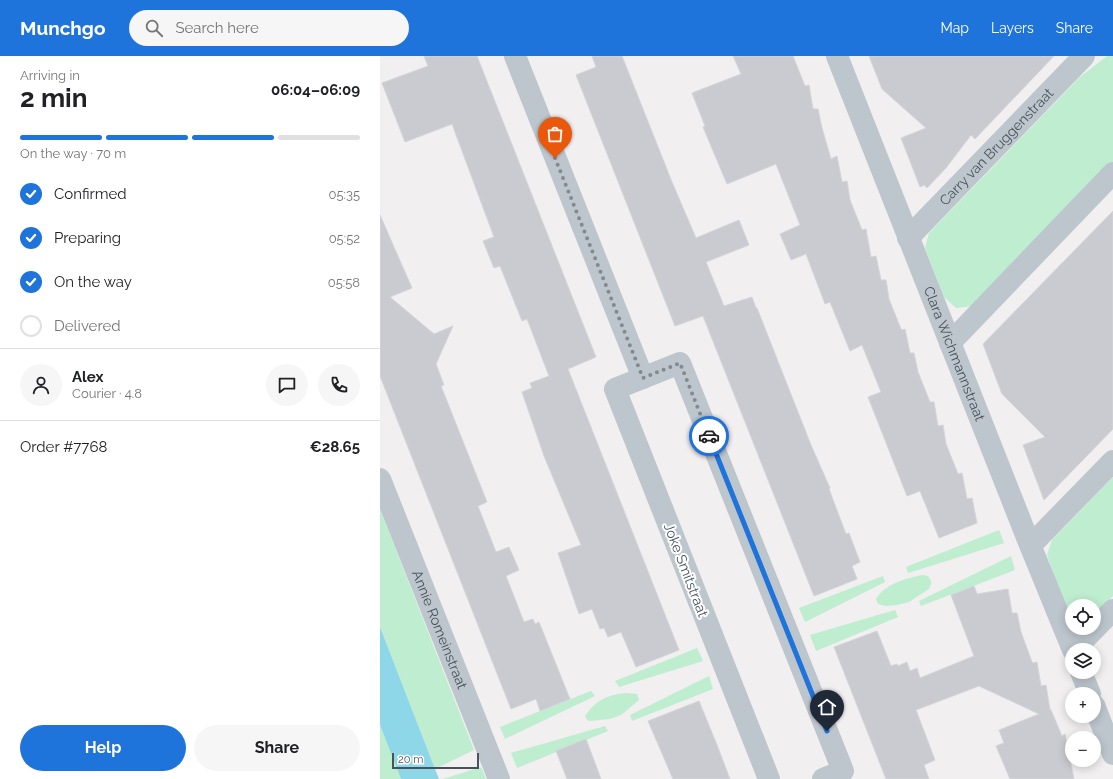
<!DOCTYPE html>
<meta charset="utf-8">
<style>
:root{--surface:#fff;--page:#f6f6f6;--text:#202124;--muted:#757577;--line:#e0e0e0;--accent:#1f74db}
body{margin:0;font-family:Raleway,sans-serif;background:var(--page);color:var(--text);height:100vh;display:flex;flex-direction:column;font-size:15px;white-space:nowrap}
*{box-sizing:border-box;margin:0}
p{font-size:13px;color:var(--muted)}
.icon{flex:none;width:22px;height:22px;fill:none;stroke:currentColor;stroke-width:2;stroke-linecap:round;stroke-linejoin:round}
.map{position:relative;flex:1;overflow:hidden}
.side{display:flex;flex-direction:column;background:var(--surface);width:380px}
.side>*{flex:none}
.tools{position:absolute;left:685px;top:543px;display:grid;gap:8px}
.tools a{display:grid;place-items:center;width:36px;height:36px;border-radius:50%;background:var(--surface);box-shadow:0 2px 10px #0003;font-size:20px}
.scale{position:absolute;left:12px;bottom:10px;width:87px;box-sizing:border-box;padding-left:4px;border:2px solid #47525b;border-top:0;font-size:11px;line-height:14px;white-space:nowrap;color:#47525b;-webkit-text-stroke:3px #fff;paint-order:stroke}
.pin{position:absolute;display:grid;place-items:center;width:34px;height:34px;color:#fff;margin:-41px -17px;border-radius:50% 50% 50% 0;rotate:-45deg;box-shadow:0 0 4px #0007}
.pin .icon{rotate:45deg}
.courier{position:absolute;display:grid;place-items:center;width:40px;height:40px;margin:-20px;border:3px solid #1f74db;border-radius:50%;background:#fff;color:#222;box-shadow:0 1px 5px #0007}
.headline em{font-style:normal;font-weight:700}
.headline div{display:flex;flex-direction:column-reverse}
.headline{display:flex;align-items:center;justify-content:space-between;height:68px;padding:0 20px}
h1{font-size:26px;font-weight:700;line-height:30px}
.bar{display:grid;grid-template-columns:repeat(4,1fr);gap:6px 4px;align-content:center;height:48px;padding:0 20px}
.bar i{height:5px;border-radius:3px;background:var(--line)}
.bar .selected{background:var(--accent)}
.bar p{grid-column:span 4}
.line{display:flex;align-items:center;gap:10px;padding:0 20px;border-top:1px solid var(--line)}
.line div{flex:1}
.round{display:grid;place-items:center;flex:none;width:42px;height:42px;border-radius:21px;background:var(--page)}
ol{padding:0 20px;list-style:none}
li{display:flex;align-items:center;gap:12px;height:44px}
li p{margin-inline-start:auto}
li .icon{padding:4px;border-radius:50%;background:var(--accent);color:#fff;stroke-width:4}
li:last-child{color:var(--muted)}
li i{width:22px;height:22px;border:2px solid var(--line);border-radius:50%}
.cta{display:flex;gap:8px;margin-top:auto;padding:8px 20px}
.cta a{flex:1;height:46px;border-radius:24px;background:var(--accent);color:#fff;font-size:16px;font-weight:700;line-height:46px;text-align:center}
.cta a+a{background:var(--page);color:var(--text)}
header{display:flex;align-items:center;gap:24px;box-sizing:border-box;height:56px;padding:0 20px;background:var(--accent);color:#fff}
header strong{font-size:19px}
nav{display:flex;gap:22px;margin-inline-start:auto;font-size:14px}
.search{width:280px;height:36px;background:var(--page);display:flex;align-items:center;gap:10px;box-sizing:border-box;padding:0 14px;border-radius:22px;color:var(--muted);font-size:15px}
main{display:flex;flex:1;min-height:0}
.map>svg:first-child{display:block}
.green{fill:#beedd0}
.water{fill:#8dd7e9}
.building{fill:#c9cbd1;stroke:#d3d5da}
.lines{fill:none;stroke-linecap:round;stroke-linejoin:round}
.street{stroke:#bdc6cd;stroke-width:22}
.done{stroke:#82898f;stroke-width:4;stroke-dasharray:0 7.2}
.route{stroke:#1f74db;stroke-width:5}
.labels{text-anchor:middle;stroke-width:4;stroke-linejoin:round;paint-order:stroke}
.street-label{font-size:14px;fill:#47525b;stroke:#fff}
</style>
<header>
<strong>Munchgo</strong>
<div class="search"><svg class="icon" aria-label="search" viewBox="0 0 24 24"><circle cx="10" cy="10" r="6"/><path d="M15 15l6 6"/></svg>Search here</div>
<nav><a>Map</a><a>Layers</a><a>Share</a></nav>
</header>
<main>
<section class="side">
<div class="headline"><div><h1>2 min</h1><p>Arriving in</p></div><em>06:04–06:09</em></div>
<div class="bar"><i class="selected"></i><i class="selected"></i><i class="selected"></i><i></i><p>On the way · 70 m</p></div>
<ol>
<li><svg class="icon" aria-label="check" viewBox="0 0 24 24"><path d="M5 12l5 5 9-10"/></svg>Confirmed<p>05:35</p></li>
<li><svg class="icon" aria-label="check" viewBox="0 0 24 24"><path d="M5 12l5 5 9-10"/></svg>Preparing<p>05:52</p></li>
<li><svg class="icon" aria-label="check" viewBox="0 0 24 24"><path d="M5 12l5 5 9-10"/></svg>On the way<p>05:58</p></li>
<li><i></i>Delivered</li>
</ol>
<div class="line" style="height:72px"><a class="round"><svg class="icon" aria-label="person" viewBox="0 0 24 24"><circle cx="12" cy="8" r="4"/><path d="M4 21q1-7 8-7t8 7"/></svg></a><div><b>Alex</b><p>Courier · 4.8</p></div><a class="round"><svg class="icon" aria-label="chat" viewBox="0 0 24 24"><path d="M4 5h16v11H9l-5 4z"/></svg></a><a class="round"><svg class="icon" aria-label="phone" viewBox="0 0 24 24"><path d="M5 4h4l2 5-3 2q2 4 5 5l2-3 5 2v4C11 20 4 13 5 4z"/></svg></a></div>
<div class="line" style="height:52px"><div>Order #7768</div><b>€28.65</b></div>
<div class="cta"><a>Help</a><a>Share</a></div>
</section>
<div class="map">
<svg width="733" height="723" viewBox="0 0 733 723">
<rect width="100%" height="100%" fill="#f1efef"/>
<g class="green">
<path d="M727 0H733V106L693 150 593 250 576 252 564 241 545 192 549 177 700 21Z"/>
<path d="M733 421V540L717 556 714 557V550H692V556L683 546 667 499 672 484Z"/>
<path d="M0 453 94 694 55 713 0 571Z"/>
<path d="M619 474 624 487 528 517 526 511Z"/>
<path d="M631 500 635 514 541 550 539 545Z"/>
<path d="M542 519 548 520 551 525V528L549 533 529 546 517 549 506 550 498 548 496 543C506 527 525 523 542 519Z"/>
<path d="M503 520 505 526 425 566 419 552Z"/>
<path d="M515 554 518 561 436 595 430 579Z"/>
<path d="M317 592 323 605 239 631 235 625Z"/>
<path d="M329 620 333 633 252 665 250 659Z"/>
<path d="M211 635 215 640 125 683 120 671Z"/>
<path d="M246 637 257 638 259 644 241 659 230 663 210 665 207 664 205 660C216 644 227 639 246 637Z"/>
<path d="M0 669 21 723H0Z"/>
<path d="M225 670 228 675 137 712 131 697Z"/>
<path d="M101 711 106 723H63Z"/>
</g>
<path class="water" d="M0 571 55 713 59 723H21L0 669Z"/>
<g class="building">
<path d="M44 0H97L216 301 188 313 299 594 256 611 241 576 228 581 224 572 220 573 212 553 199 558 178 497 201 489 164 400 142 336 152 332 150 327 169 320 147 263 142 265 120 210 114 212 103 185 114 181 72 68 25 86 2 27 48 10Z"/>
<path d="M212 0H242L292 126 316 182 359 164 369 189 326 206 344 250 372 241 376 252H377L431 389 450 432 449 433 466 478 469 477 480 506 472 510 477 523 434 540 323 260 295 270 196 19 216 11Z"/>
<path d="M353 0H413L425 30 429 29 433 53H438L442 72 451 103 457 100 462 126 467 125 470 144 482 174 486 173 491 201 496 200 501 224H506L509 243 521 273 522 274 525 273 530 297H534L538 316 550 346H554L558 370 563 369 566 388 578 418 582 417 587 443 592 442 597 467 559 482 540 435 527 440 488 341 501 336 482 289 470 295 450 246 445 248 426 198 411 204 400 178 420 169 396 108 347 128 323 71 325 70 312 37 361 18Z"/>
<path d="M489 0H674L595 83 591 79 566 112 547 132 544 129 540 131 521 82 546 72 502 33Z"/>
<path d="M733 155V373L664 444 643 389 665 381 622 338 603 288Z"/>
<path d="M0 159 32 232 10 241 54 278 73 270 56 308 64 329 61 330 107 446 98 450 116 496 129 491 139 514 126 520 144 566 153 563 155 568 159 566 190 643 160 655 156 643 131 653 0 320Z"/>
<path d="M594 530 597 538 628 533 632 557H637L641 576 652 606 653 607 657 606 661 630 666 629 670 654H671L682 680 685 678 694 723H630L616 690 624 687 619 674 659 658 599 630 536 654 555 704 544 709 549 723H506L454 591 497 575 511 610 517 608 518 610 527 606 530 615 537 612 540 622 594 600 571 539Z"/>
<path d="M319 645 337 689 350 723H293L268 665Z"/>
<path d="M206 683 221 723H187L176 695Z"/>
</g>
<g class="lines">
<g class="street">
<path d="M135 0 263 322"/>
<path id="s1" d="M457 0 648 484 693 594"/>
<path id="s2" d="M528 182 704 0"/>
<path d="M570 287 733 117"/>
<path id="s3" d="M0 423 119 723"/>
<path d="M651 489 733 405"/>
<path d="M694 594 733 554"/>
<path d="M701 616 710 638"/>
<path d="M714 649 733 698"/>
<path d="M389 723 235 333 300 307 463 715 443 723"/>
</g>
</g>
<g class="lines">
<path class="done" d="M175 102 263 322 300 307 329 380"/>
<path class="route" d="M329 380 447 675"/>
</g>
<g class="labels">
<g class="street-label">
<text dy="5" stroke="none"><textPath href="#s2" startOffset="127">Carry van Bruggenstraat</textPath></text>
<text dy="5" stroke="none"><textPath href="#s1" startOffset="320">Clara Wichmannstraat</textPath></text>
<text transform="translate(306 514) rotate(69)" y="5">Joke Smitstraat</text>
<text dy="5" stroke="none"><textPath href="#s3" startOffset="162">Annie Romeinstraat</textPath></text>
</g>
</g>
</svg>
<div class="tools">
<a><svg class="icon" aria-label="locate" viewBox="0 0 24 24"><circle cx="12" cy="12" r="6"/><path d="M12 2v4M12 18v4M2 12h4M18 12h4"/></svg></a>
<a><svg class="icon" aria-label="layers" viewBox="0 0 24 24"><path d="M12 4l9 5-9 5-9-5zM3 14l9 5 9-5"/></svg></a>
<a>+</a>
<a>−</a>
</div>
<div class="scale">20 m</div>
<div class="pin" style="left:175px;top:102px;background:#ea580c"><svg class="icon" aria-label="bag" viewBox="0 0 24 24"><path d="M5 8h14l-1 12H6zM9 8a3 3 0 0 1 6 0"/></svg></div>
<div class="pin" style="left:447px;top:675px;background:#1f2937"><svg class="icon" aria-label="home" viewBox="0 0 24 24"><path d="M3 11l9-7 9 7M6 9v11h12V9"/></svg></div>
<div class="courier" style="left:329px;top:380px"><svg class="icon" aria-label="car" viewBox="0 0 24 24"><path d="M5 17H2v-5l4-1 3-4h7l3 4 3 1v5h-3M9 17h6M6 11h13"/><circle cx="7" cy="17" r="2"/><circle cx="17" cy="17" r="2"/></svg></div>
</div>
</main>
